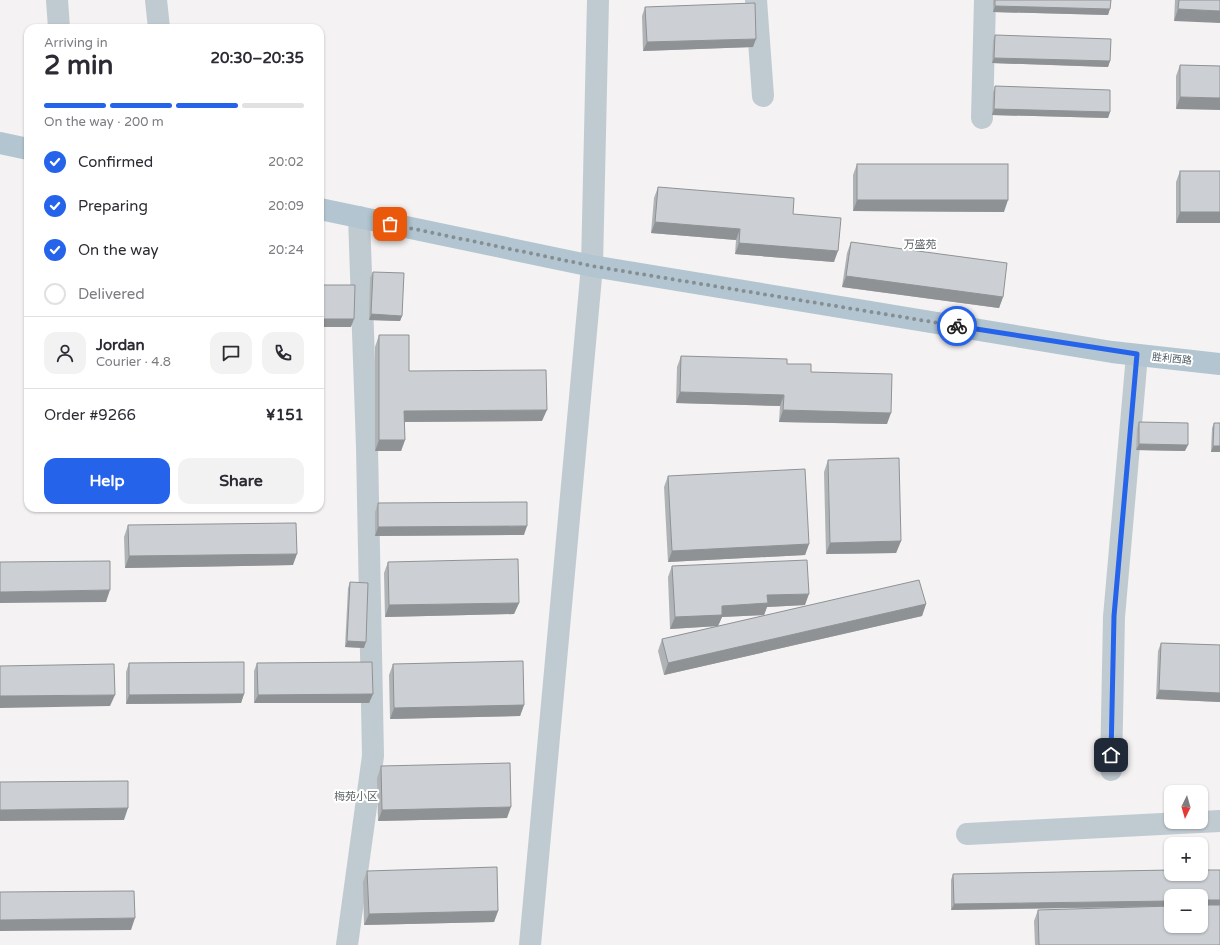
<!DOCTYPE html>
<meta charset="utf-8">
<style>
:root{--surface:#fff;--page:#f2f2f3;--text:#2b2b33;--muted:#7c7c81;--line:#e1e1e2;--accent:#2563eb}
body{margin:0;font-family:"Varela Round","Noto Sans SC",sans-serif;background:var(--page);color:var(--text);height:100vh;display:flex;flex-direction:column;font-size:15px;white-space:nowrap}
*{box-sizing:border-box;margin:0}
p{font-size:13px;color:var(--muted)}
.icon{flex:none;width:22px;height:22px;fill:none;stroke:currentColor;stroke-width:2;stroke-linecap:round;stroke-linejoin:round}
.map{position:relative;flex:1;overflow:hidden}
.side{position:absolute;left:24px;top:24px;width:300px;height:488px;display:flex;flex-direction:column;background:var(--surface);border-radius:12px;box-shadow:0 1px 3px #0004}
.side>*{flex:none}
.needle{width:26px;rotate:185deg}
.tools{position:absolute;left:1164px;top:785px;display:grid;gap:8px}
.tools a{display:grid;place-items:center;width:44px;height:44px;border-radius:8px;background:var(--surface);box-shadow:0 1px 3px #0004;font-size:20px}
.pin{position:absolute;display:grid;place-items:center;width:34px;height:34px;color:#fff;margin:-17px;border-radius:8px;box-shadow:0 2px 6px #0006}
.courier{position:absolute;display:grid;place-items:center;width:40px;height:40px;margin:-20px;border:3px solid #2563eb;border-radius:50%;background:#fff;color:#222;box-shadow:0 1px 5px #0007}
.summary em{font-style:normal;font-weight:800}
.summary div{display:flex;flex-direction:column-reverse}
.summary{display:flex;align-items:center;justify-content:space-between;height:68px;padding:0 20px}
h1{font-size:26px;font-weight:800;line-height:30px}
.bar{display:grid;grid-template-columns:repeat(4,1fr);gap:6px 4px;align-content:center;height:48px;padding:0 20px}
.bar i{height:5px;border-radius:3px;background:var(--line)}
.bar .active{background:var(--accent)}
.bar p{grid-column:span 4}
.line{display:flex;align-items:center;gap:10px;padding:0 20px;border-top:1px solid var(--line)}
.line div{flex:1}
.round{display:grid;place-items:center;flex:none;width:42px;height:42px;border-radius:12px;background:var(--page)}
ol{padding:0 20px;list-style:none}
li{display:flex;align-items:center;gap:12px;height:44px}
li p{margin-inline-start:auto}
li .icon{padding:4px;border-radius:50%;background:var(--accent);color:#fff;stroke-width:4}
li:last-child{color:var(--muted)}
li i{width:22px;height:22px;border:2px solid var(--line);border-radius:50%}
.primary-button{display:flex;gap:8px;margin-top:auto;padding:8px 20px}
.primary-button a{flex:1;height:46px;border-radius:12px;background:var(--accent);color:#fff;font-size:16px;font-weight:800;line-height:46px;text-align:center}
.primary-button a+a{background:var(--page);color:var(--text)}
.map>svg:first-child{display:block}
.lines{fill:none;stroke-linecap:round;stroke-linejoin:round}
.minor{stroke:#c0cbd1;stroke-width:22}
.major{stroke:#b2c5d0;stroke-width:22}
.wall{fill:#afb3b6}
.shaded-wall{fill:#8f9294}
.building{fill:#ccd0d4;stroke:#8f9294}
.done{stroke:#858e93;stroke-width:4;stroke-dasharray:0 7.2}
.route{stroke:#2563eb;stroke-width:5}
.labels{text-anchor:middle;stroke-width:4;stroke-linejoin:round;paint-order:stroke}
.street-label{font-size:10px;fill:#495860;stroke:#fff}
.neighbourhood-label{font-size:11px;fill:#5e6367;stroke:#fff}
</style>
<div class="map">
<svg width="1220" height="945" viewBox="0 0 1220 945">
<rect width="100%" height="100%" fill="#f4f2f2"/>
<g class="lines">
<g class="minor">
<path d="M57 0 59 28"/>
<path d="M156 0 159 28"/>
<path d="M756 0 763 96"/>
<path d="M982 118 985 0"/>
<path d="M1111 770 1114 617 1137 355"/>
<path d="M967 834 1220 821"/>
<path d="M347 945 373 756 367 447 359 217"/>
<path d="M530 945 592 266 598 0"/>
</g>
<g class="major">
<path d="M0 143 28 149"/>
<path d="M320 209 592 266 1112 352 1220 364"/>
</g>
</g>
<g class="wall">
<path d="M993 0H1111L1108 15 993 12Z"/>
<path d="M1175 0H1220L1174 21Z"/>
<path d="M645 7 753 47 643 51 642 16Z"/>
<path d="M995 35 1110 61 1108 67 992 63 993 41Z"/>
<path d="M1180 65 1220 66 1176 109V76Z"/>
<path d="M995 86 1110 112 1108 118 992 115 993 92Z"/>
<path d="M857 164 1004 212 853 211V175Z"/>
<path d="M1180 171H1220V223H1176V182Z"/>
<path d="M658 187 793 214 834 262 735 254 736 240 651 233 654 198Z"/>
<path d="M851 242 1003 297 999 308 842 287 847 253Z"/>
<path d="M373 272 402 316 400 321 369 320 370 278Z"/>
<path d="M379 335 409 371 542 421 405 422V440L401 451H375V347Z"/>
<path d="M681 356 787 364 811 372 887 424 779 422 780 406 676 403 677 367Z"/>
<path d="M1139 422 1185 451 1136 450 1137 428Z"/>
<path d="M1214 423 1220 452H1211L1212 428Z"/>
<path d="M828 460 901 541 896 553 826 554 824 472Z"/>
<path d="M668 476 809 544 805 555 668 562 664 487Z"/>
<path d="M378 503 524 535 375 536V512Z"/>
<path d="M128 525 293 565 125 568 124 537Z"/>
<path d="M388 562 519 603 514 614 385 617 384 573Z"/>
<path d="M672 566 805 605 767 607 764 615 722 617 718 626 926 604 922 616 664 675 658 651 662 639 718 626 670 629 668 577Z"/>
<path d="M350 582 364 648 345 647 348 588Z"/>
<path d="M1161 643 1220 645V702L1156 699 1158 651Z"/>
<path d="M129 663 244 694 241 703 126 704V672Z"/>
<path d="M257 663 373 694 369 703H254V671Z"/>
<path d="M393 664 524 705 520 716 390 719 389 675Z"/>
<path d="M381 766 507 818 378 821 377 778Z"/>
<path d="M1171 870 1220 945H1035L1034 921 1038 910 1155 907 951 910V880L953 874Z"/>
<path d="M367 871 498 911 494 922 364 925 363 882Z"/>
</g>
<g class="shaded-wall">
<path d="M995 6 1110 9 1108 15 993 12Z"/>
<path d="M1178 9 1220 11V23L1174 21Z"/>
<path d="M756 39 753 47 643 51 647 42Z"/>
<path d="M994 58 1110 61 1108 67 992 63Z"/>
<path d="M1180 97 1220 98V110L1176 109Z"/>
<path d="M994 109 1110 112 1108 118 992 115Z"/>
<path d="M857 200H1008L1004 212 853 211Z"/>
<path d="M1180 212H1220V223H1176Z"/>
<path d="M655 222 740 229 736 240 651 233Z"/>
<path d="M739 243 838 251 834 262 735 254Z"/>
<path d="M846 276 1003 297 999 308 842 287Z"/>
<path d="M371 314 402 316 400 321 369 320Z"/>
<path d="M320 319H354L351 327H320Z"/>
<path d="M680 392 784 395 780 406 676 403Z"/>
<path d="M547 410 542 421 400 422 404 411Z"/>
<path d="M783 410 891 413 887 424 779 422Z"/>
<path d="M379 440H405L401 451H375Z"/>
<path d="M1139 444 1188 445 1185 451 1136 450Z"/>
<path d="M1213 446H1220V452H1211Z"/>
<path d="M527 526 524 535 375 536 378 527Z"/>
<path d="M901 541 896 553 826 554 830 543Z"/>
<path d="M809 544 805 555 668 562 672 551Z"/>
<path d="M297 554 293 565 125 568 129 556Z"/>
<path d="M110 590 106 602 0 603V592Z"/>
<path d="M809 594 805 605 767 607 764 615 722 617 718 626 670 629 675 617 767 595Z"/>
<path d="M519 603 514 614 385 617 389 605Z"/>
<path d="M926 604 922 616 664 675 668 663Z"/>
<path d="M347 641 366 642 364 648 345 647Z"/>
<path d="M1159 690 1220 693V702L1156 699Z"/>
<path d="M244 694 241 703 126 704 129 695Z"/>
<path d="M373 694 369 703H254L258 695Z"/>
<path d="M115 695 110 706 0 708V696Z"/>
<path d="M524 705 520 716 390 719 394 708Z"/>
<path d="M511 807 507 818 378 821 382 810Z"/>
<path d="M128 808 124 820 0 821V810Z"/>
<rect x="1201" y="900" width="19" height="6"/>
<path d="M1171 901V906L951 910 954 904Z"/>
<path d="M498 911 494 922 364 925 369 914Z"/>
<path d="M135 918 131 930 0 931V920Z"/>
</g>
<g class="building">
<path d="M995 0H1111L1110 9 995 6Z"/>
<path d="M1179 0H1220V11L1178 9Z"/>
<path d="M755 3 756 39 647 42 645 7Z"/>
<path d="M995 35 1111 39 1110 61 994 58Z"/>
<path d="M1180 65 1220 66V98L1180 97Z"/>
<path d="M995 86 1110 90V112L994 109Z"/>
<rect x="857" y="164" width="151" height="36"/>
<rect x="1180" y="171" width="40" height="41"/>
<path d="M658 187 794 198 793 214 841 218 838 251 739 243 740 229 655 222Z"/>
<path d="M851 242 1007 263 1003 297 846 276Z"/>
<path d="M373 272 404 273 402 316 371 314Z"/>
<path d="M320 285H355L354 319H320Z"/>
<path d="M379 335H409V371L546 370 547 410 404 411 405 440H379Z"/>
<path d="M681 356 787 359V364H811V372L892 374 891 413 783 410 784 395 680 392Z"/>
<path d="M1139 422 1188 423V445L1139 444Z"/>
<path d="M1214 423H1220V446H1213Z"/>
<path d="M899 458 901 541 830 543 828 460Z"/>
<path d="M805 469 809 544 672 551 668 476Z"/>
<path d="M527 502V526L378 527V503Z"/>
<path d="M296 523 297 554 129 556 128 525Z"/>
<path d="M518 559 519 603 389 605 388 562Z"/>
<path d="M807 560 809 594 767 595 768 603 722 606V615L675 617 672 566Z"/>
<path d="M110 561V590L0 592V562Z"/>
<path d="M919 580 926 604 668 663 662 639Z"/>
<path d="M350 582 368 583 366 642 347 641Z"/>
<path d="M1161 643 1220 645V693L1159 690Z"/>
<path d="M523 661 524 705 394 708 393 664Z"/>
<path d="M244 662V694L129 695V663Z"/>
<path d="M372 662 373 694 258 695 257 663Z"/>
<path d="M114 664 115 695 0 696V666Z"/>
<path d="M510 763 511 807 382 810 381 766Z"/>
<path d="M128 781V808L0 810V782Z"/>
<path d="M497 867 498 911 369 914 367 871Z"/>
<path d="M1171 870V874H1201V870H1220V900H1201V896H1171V901L954 904 953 874Z"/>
<path d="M134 891 135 918 0 920V892Z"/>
<path d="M1201 905H1220V945H1039L1038 910 1171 906V926H1201Z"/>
</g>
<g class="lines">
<path class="done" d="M390 224 592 266 957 326"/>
<path class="route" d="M957 326 1137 354 1114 616 1111 755"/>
</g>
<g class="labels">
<g class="street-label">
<text transform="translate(1172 358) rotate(6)" y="4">胜利西路</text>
</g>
<g class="neighbourhood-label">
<text x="920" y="248">万盛苑</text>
<text x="356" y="800">梅苑小区</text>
</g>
</g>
</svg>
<div class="tools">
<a><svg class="needle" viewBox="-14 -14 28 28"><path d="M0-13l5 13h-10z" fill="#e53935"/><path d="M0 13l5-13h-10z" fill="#7c7c81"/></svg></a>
<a>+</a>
<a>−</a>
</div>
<div class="pin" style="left:390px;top:224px;background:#ea580c"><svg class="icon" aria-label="bag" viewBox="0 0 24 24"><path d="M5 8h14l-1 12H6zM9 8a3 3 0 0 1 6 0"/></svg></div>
<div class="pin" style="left:1111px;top:755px;background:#1f2937"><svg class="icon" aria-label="home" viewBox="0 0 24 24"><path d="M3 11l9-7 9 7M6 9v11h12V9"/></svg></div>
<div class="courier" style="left:957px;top:326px"><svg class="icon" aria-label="bike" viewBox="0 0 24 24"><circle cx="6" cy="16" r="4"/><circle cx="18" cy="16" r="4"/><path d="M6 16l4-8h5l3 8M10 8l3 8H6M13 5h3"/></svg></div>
<section class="side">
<div class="summary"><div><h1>2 min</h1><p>Arriving in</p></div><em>20:30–20:35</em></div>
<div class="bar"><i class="active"></i><i class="active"></i><i class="active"></i><i></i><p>On the way · 200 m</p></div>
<ol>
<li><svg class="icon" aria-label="check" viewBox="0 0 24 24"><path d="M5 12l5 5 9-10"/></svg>Confirmed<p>20:02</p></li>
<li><svg class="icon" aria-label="check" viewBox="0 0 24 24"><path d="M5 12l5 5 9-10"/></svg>Preparing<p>20:09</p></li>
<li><svg class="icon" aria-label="check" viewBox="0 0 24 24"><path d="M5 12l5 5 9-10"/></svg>On the way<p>20:24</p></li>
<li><i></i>Delivered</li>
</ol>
<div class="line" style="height:72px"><a class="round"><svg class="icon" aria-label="person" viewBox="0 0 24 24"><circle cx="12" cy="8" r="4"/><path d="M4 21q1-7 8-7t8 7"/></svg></a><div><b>Jordan</b><p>Courier · 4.8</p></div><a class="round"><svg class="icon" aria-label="chat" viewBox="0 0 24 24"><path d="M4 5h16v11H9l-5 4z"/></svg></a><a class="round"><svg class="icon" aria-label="phone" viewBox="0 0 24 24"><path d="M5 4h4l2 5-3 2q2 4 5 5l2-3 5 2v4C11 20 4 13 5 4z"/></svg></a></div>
<div class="line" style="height:52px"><div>Order #9266</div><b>¥151</b></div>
<div class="primary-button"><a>Help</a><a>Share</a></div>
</section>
</div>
